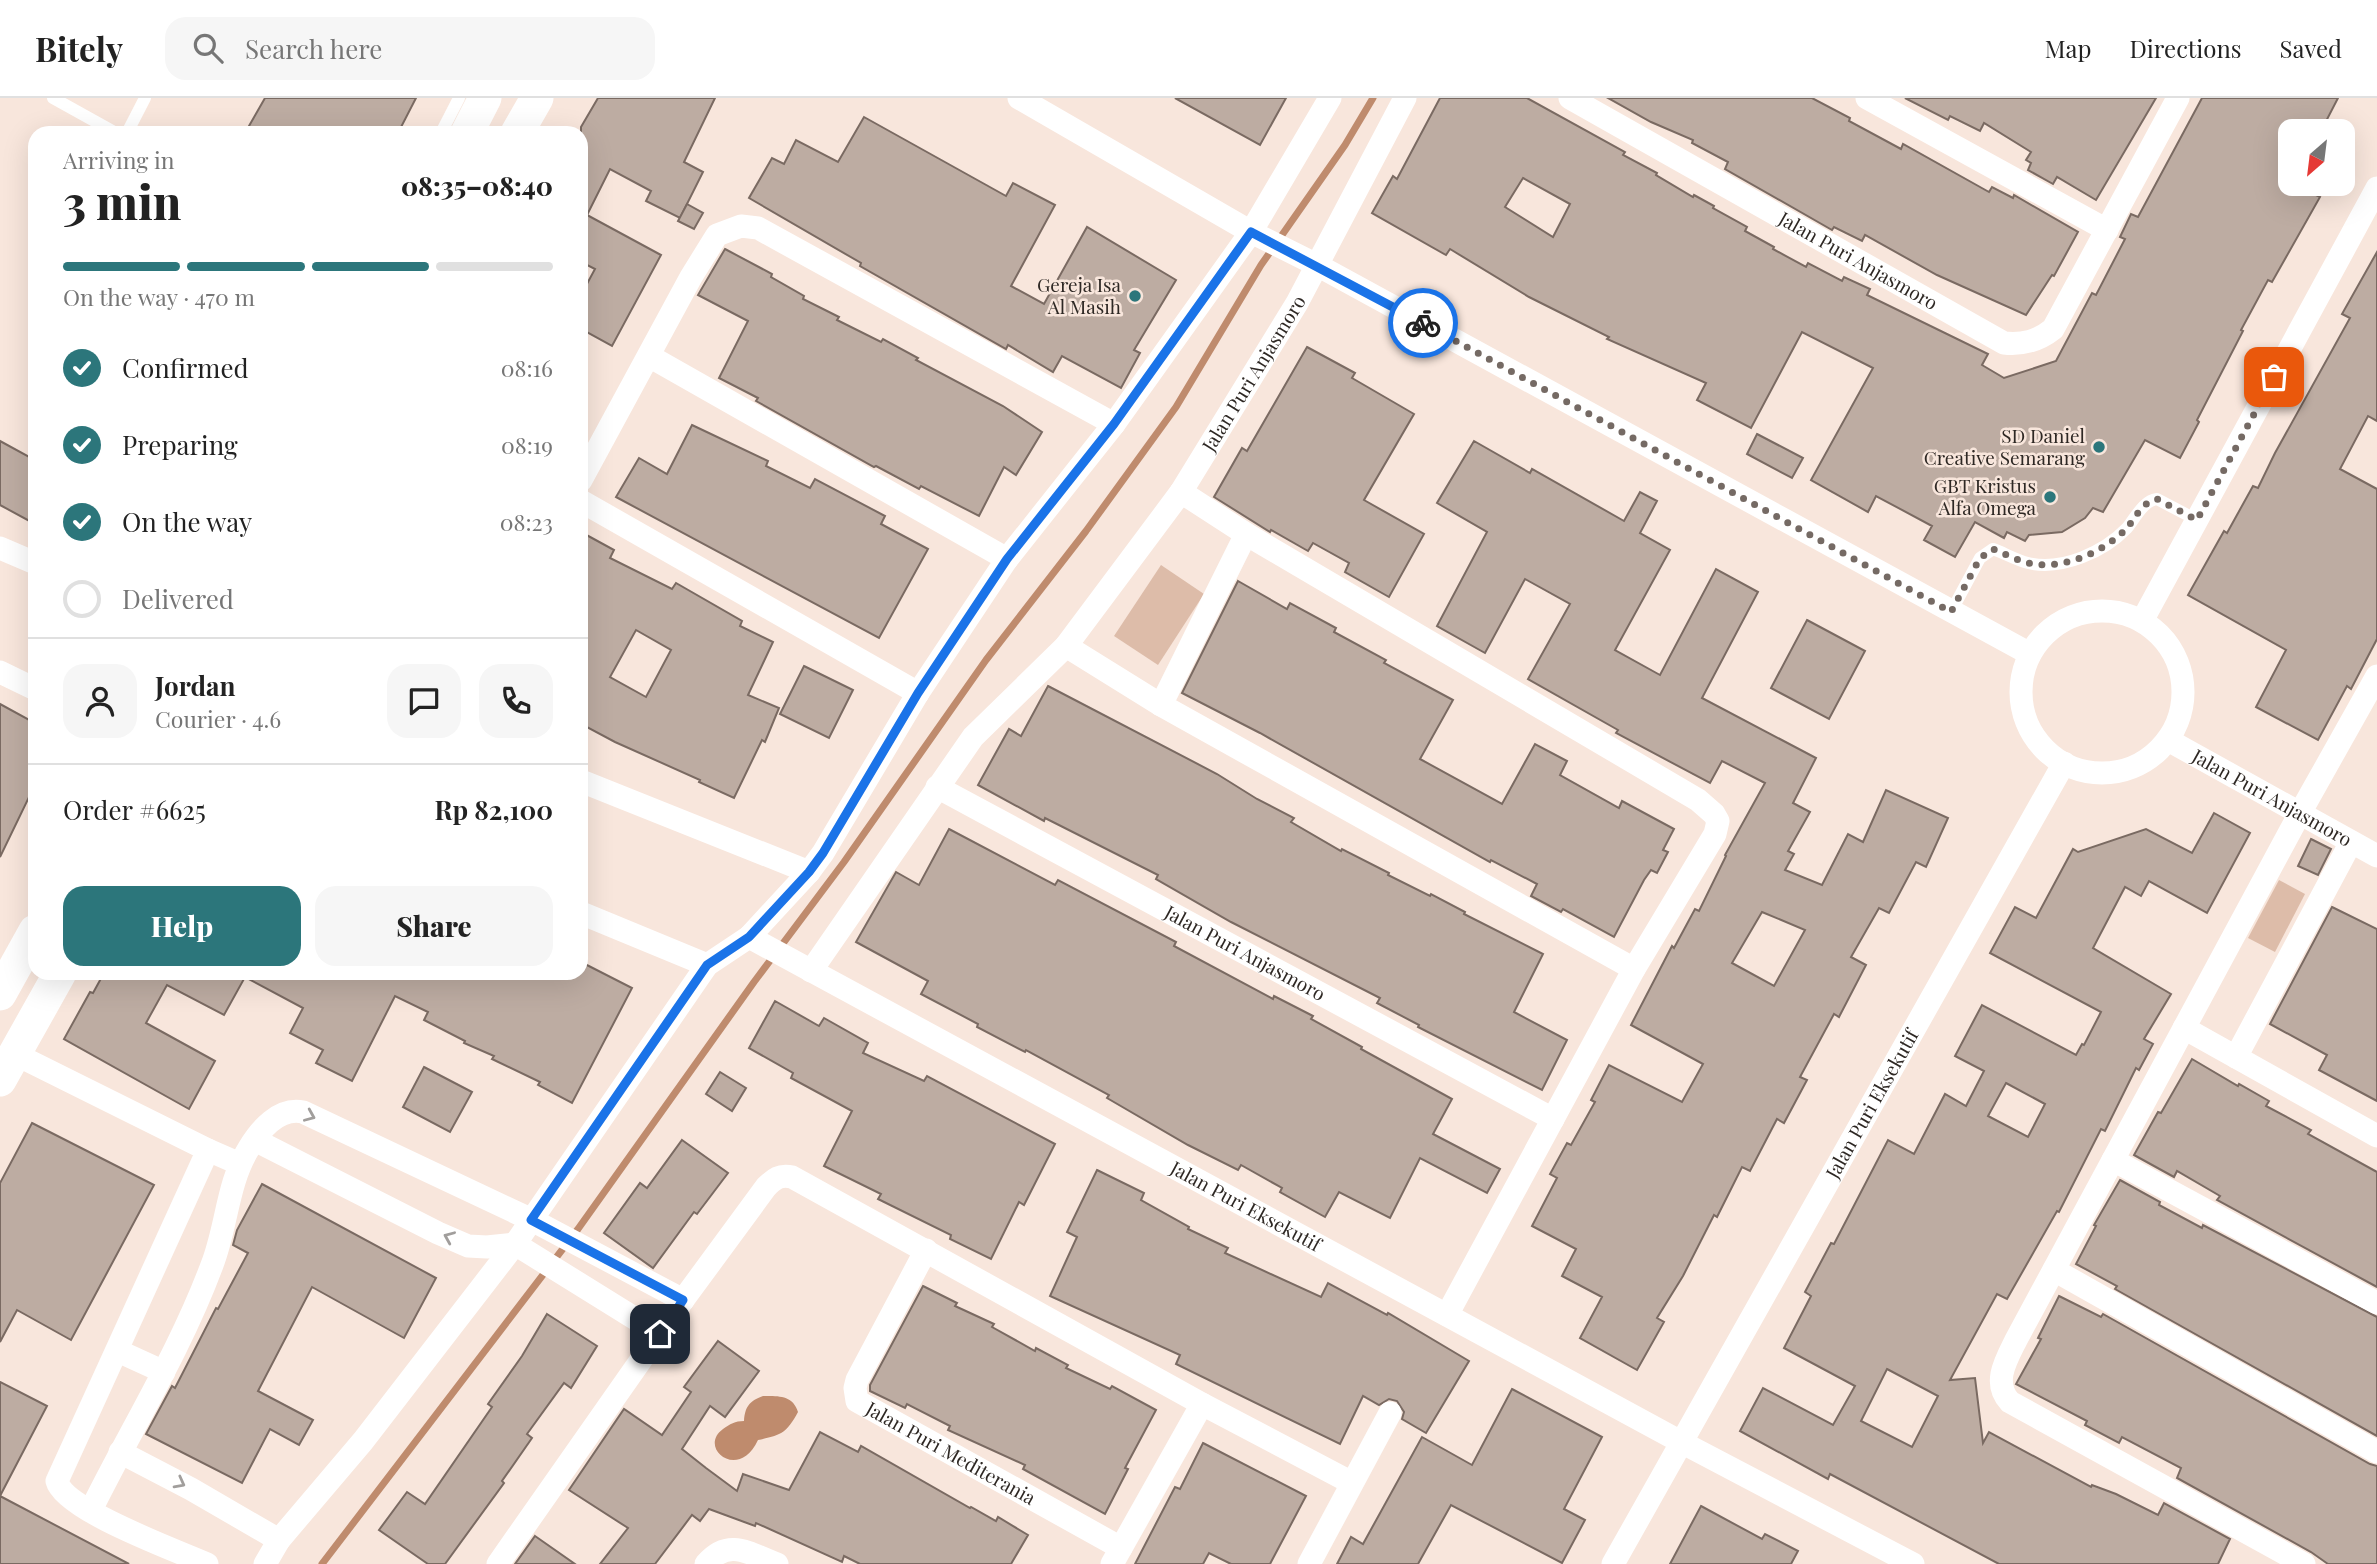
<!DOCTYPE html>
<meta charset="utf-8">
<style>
:root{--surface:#fff;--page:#f6f6f6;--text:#222;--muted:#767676;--line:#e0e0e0;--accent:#2c767b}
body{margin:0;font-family:"Playfair Display",serif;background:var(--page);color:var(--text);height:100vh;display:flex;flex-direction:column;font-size:26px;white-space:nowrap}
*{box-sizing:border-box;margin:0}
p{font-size:23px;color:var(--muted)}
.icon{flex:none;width:38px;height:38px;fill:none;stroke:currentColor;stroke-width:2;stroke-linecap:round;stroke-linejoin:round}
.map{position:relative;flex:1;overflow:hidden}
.panel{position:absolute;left:28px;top:28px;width:560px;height:854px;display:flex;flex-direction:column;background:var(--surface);border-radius:21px;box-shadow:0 7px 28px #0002}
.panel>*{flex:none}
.needle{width:46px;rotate:208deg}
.fabs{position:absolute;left:2278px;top:21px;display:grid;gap:14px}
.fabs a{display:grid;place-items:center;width:77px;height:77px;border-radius:14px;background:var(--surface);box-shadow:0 7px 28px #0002;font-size:35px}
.pin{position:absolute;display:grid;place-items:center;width:60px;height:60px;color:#fff;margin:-30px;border-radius:14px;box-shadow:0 4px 10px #0006}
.courier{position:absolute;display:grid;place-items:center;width:70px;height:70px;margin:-35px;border:5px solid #1a73e8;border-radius:50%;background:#fff;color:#222;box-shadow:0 2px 9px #0007}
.head em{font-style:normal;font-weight:800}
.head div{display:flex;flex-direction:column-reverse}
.head{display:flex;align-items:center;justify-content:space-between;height:119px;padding:0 35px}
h1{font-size:46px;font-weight:800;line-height:52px}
.bar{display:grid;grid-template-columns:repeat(4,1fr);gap:10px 7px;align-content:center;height:84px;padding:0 35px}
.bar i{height:9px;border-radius:5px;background:var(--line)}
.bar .active{background:var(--accent)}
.bar p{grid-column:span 4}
.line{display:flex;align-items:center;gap:18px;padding:0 35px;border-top:2px solid var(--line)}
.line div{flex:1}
.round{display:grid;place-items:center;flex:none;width:74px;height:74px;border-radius:21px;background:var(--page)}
ol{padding:0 35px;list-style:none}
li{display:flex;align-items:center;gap:21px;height:77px}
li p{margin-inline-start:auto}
li .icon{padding:7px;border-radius:50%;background:var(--accent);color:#fff;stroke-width:4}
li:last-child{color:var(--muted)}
li i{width:38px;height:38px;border:4px solid var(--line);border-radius:50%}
.primary-button{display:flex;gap:14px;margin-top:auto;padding:14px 35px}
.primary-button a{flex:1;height:80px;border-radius:21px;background:var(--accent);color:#fff;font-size:28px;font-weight:800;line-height:80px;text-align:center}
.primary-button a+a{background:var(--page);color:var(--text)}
header{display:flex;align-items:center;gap:42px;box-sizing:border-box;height:98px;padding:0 35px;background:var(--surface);border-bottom:2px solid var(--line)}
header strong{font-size:33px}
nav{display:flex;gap:38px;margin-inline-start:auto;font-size:24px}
.search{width:490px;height:63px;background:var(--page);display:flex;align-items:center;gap:18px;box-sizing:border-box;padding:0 24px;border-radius:21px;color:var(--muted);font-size:26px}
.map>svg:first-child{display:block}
.green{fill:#ddbca9}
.water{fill:#bf8b6d}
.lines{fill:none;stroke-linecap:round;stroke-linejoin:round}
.stream{stroke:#bf8b6d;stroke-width:7}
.building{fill:#bdaca2;stroke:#7a6a62;stroke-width:2;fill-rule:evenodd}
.lane{stroke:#fff;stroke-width:12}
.street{stroke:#fff;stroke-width:23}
.secondary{stroke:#fff;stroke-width:33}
.oneway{stroke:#a19e9c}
.done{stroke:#756a64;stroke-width:7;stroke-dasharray:0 12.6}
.route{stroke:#1a73e8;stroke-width:9}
.poi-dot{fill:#2c767b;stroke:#f8e6dc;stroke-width:2.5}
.labels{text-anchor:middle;stroke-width:5;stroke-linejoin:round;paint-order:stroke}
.street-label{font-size:19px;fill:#2e2824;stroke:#f8e6dc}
.poi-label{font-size:19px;fill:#2e2824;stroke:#f8e6dc;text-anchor:end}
</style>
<header>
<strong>Bitely</strong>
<div class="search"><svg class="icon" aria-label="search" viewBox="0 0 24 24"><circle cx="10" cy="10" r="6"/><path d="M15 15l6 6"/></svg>Search here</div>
<nav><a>Map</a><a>Directions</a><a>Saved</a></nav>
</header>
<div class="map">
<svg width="2377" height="1466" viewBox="0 0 2377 1466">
<rect width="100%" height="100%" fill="#f8e6dc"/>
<g class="green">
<path d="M1161 467 1204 496 1158 567 1114 538Z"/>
<path d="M2279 782 2305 796 2275 854 2248 840Z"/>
</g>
<path class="water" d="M763 1298C778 1298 793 1297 798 1314 786 1336 781 1337 758 1342 739 1384 697 1350 723 1331 730 1326 735 1323 744 1323 745 1309 749 1303 763 1298Z"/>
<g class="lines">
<path class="stream" d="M322 1466 578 1131 754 884 844 764 986 562 1086 433 1176 309 1261 167 1345 47 1373 0"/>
</g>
<g class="building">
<path d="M265 0H416L398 35H245Z"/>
<path d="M598 0H715L684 64 703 74 680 120 646 103 651 93 610 71 587 117 661 157 612 248 581 231V197L595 171 581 164V29Z"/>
<path d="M1175 0H1286L1260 47Z"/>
<path d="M1440 0H1527L1625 54 1623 57 1657 75 1656 77 1693 99 1694 97 1714 108 1713 110 1747 129 1745 133 1774 149 1773 151 1806 169 1808 165 1842 183 1844 179 1870 191 1867 197 1988 256 1982 267 2004 280 2056 263 2092 195 2096 197 2125 141 2120 139 2131 116 2138 119 2202 0H2338L2321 33H2291V86H2322L2316 97 2320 99 2272 184 2268 182 2241 232 2243 233 2197 322 2199 324 2180 360 2145 342 2103 414 2093 410 2085 420 2062 434 2029 437 2025 443 2007 434 2004 440 1975 424 1955 459 1924 442 1932 428 1876 398 1868 414 1811 382 1873 270 1802 234 1751 330 1697 302 1706 285 1607 241 1609 239 1529 199 1450 151 1446 157 1372 115 1393 78 1397 81ZM1523 80 1570 106 1553 139 1505 109Z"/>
<path d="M1608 0H1812L1850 20 1849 23 1901 51 1903 46 1989 94 1992 89 2013 100 2014 97 2078 134 2054 178 2052 177 2026 217 1937 177 1865 137 1862 143 1834 129 1832 132 1725 71 1728 64 1692 45 1693 42 1651 24Z"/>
<path d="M1905 0H2156L2096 102 2057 79 2053 86 2028 72 2031 65 2026 62 2031 54 1984 25 1980 33 1950 18 1948 22Z"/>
<path d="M864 19 1006 98 1013 85 1055 107 1011 188 1044 206 1087 129 1176 182 1134 252 1140 255 1121 290 1062 258 1053 274 1008 247 1006 251 860 168 861 165 749 100 772 60 784 66 796 42 838 64Z"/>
<path d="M687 106 703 115 694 131 678 123Z"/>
<path d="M725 151 772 176 771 179 804 198 803 201 839 219 837 222 881 244 883 241 918 260 916 262 1003 308 1042 334 1016 377 1004 369 979 418 921 388 919 391 876 368 874 369 756 303 758 300 719 280 748 223 698 197Z"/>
<path d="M2377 154V323L2368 318 2340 371 2377 391V541L2351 591 2347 588 2318 642 2256 609 2286 552 2188 497 2224 433 2227 435 2253 388 2258 390 2275 355 2350 220 2342 216Z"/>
<path d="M1307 249 1355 275 1352 280 1414 316 1364 402 1424 436 1389 499 1345 474 1349 465 1313 445 1308 453 1271 432 1270 434 1214 399 1242 350 1247 353Z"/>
<path d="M692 327 768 363 766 368 810 390 815 381 885 418 881 426 928 451 879 540 616 399 639 360 667 376Z"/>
<path d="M1757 336 1803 360 1792 380 1747 356Z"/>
<path d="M0 343 35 362V426L0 407Z"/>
<path d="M1474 343 1530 375 1532 371 1624 423 1640 394 1657 403 1640 435 1670 452 1615 552 1660 577 1716 471 1758 494 1702 600 1816 660 1793 705 1810 714 1788 753 1794 756 1785 772 1822 787 1848 736 1863 744 1886 692 1948 720 1926 769 1916 764 1889 815 1879 810 1851 859 1866 867 1839 919 1834 916 1800 979 1807 982 1784 1025 1777 1021 1750 1073 1742 1069 1717 1119 1714 1117 1683 1178 1657 1220 1664 1224 1637 1272 1580 1240 1602 1199 1562 1178 1576 1151 1532 1128 1557 1080 1550 1076 1567 1045 1571 1047 1595 1004 1591 1002 1609 967 1682 1004 1703 966 1631 927 1672 848 1674 850 1695 811 1699 813 1726 758 1725 757 1765 685 1722 663 1710 685 1616 635 1618 632 1528 581 1570 506 1525 481 1485 555 1437 528 1487 434 1437 405ZM1762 814 1805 832 1774 888 1732 865Z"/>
<path d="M581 434 614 452 610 460 672 491 676 485 742 523 740 528 773 544 748 597 779 610 765 644 762 642 734 700 699 684 700 682 615 644 581 626ZM636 532 671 552 646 599 610 579Z"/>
<path d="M1238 483 1287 511 1290 505 1336 530 1334 534 1386 562 1384 565 1453 602 1420 661 1502 706 1535 646 1567 663 1560 677 1619 710 1622 703 1674 731 1663 752 1668 754 1657 775 1651 772 1644 782 1614 839 1563 811 1561 814 1531 798 1537 786 1491 762 1490 764 1260 635 1182 595Z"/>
<path d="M1807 522 1865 553 1829 621 1771 590Z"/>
<path d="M804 568 853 592 829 640 780 616Z"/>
<path d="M1048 588 1217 676 1257 701 1294 720 1291 724 1341 753 1342 751 1389 775 1388 777 1430 798 1431 796 1465 814 1464 816 1543 856 1514 914 1567 942 1542 992 1418 929 1419 927 1377 905 1380 900 1231 824 1156 781 1158 777 1045 720 1044 723 978 687 1009 631 1021 638Z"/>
<path d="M0 606 35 625V702L29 699 0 759Z"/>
<path d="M2214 715 2250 735 2207 815 2149 783 2141 798 2125 789 2093 850 2171 896 2144 941 2153 946 2139 972 2136 970 2105 1033 2101 1031 2059 1114 2057 1113 2007 1201 1997 1196 1950 1282 1975 1280 1983 1345 1989 1334 2091 1389 2092 1387 2116 1396 2158 1417 2164 1405 2230 1441 2218 1466H1999L1830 1376 1828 1381 1740 1333 1763 1290 1833 1327 1855 1288 1784 1250 1811 1198 1805 1194 1831 1145 1834 1146 1888 1042 1914 1056 1945 996 1966 1008 1984 973 1955 958 1982 907 2076 957 2082 946 2084 947 2101 914 1990 855 2015 809 2036 820 2073 751 2078 754 2146 731 2192 755ZM2006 985 2045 1006 2028 1039 1988 1018ZM1887 1271 1938 1298 1912 1349 1861 1323Z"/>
<path d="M949 731 1055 787 1058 782 1176 844 1174 848 1273 901 1274 898 1313 918 1311 921 1362 949 1361 951 1452 1001 1433 1036 1500 1071 1487 1095 1420 1060 1390 1120 1339 1094 1325 1119 1280 1094 1282 1090 1241 1067 1238 1072 1188 1047 1107 1000 1109 997 1026 952 1025 954 977 929 978 926 921 896 928 883 856 844 896 774 919 787Z"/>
<path d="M2311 741 2331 751 2318 777 2298 768Z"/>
<path d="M2332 809 2377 831V1003L2319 972 2327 957 2270 926Z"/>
<path d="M581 864 632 890 572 1005 538 987 540 984 492 961 494 958 464 945 465 943 424 922 428 914 395 898 352 983 316 965 323 952 290 935 303 910 245 879 224 917 167 887 146 925 215 963 189 1011 64 941 90 894 93 895 104 875H581Z"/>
<path d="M775 903 819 928 824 920 868 945 863 955 924 983 927 978 1055 1046 1024 1107 1019 1104 991 1161 950 1141 951 1137 878 1101 881 1096 824 1068 852 1013 791 980 793 975 749 950Z"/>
<path d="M2192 961 2238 988 2239 986 2269 1003 2266 1008 2311 1032 2308 1036 2377 1074V1189L2217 1102 2220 1098 2177 1073 2174 1079 2134 1057 2158 1014 2161 1015Z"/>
<path d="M424 969 472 994 450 1034 403 1009Z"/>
<path d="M720 974 746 990 732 1013 706 996Z"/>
<path d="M32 1025 154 1087 71 1242 17 1212 0 1244V1085Z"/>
<path d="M682 1042 728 1075 697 1116 694 1114 653 1170 604 1135 640 1085 647 1090Z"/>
<path d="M1097 1072 1144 1095 1141 1102 1189 1129 1188 1131 1228 1150 1225 1155 1321 1199 1328 1185 1387 1217 1388 1215 1469 1263 1426 1335 1402 1321 1404 1314 1397 1303 1389 1301 1379 1307 1363 1298 1340 1346 1176 1266 1180 1257 1050 1198 1077 1139 1067 1134Z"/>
<path d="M2120 1082 2160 1104 2159 1107 2202 1130 2203 1127 2377 1219V1338L2115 1191 2117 1188 2076 1166 2096 1128 2094 1127Z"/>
<path d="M262 1086 436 1180 404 1240 312 1189 258 1293 313 1322 299 1347 270 1331 242 1385 146 1336 172 1288 175 1290 216 1210 218 1211 248 1155 233 1147 237 1132Z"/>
<path d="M923 1188 957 1205 955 1208 994 1226 992 1229 1035 1253 1036 1250 1068 1267 1066 1270 1110 1291 1112 1288 1156 1312 1125 1370 1128 1371 1105 1416 1023 1371 1025 1367 948 1332 950 1328 907 1306 905 1310 870 1293V1287Z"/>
<path d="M2059 1198 2101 1219 2103 1216 2370 1366 2377 1368V1466H2328L2311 1454 2177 1380 2181 1370 2122 1339 2119 1345 2085 1327 2087 1323 2016 1286 2041 1241 2038 1240Z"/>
<path d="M547 1216 597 1248 571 1290 564 1285 527 1336 532 1340 502 1383 504 1385 445 1466H428L379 1432 407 1394 425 1406 492 1309 488 1306 522 1258Z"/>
<path d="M718 1243 759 1273 725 1319 710 1308 682 1351 706 1370 737 1393 743 1376 789 1392 820 1334 858 1354 861 1348 970 1410 971 1409 996 1423 998 1419 1028 1437 1011 1466H860L844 1458 842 1464 756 1425 755 1428 709 1411 700 1423 692 1417 655 1466H600L628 1430 569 1392 624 1311 662 1337 691 1294 684 1289Z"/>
<path d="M0 1284 47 1308 0 1398 129 1466H0Z"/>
<path d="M1512 1291 1602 1339 1564 1411 1585 1422 1562 1465 1451 1407 1418 1466H1337L1351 1439 1363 1446 1422 1339 1472 1367Z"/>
<path d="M1203 1345 1306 1398 1270 1466H1231L1209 1455 1203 1466H1135L1175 1389 1180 1391Z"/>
<path d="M1701 1408 1762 1441 1765 1436 1798 1453 1791 1466H1670Z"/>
<path d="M535 1438 575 1466H515Z"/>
</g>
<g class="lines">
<g class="lane">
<path d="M53 0 116 35"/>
<path d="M127 35 145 0"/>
<path d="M441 35 459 0"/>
<path d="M1951 514 1980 460 1993 451C2004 455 2016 462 2028 465 2062 473 2104 454 2127 430 2136 419 2143 403 2157 401L2197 422"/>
</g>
<g class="street">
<path d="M1019 0 1251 134 1317 167 2030 556"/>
<path id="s1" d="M1570 0 2004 245C2023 247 2038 243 2053 231L2178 0"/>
<path d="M1867 0 2107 132"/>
<path d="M649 258 1007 461"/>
<path d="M581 382 691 179 717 137 741 128 758 130 1114 326"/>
<path d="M1181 394 1246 436 1698 702 1714 716 1718 723 1715 736 1634 871 1447 1217"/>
<path d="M581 403 918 595"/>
<path d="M0 450 35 465"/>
<circle cx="2102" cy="594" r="81"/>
<path d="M2142 523 2377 90"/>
<path d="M1066 548 1161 607 1634 871"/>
<path d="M0 574 35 591"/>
<path d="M1161 607 1246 436"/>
<path id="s2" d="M2168 642 2377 758"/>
<path d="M581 683 809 774"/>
<path id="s3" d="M937 689 1553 1021"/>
<path d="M581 815 707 867"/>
<path id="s4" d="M749 839 1681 1344 1913 1466"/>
<path id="s5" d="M811 873 973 639 1066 548 1181 394 1297 205 1405 0"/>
<path d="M2184 930 2377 1038"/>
<path d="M15 956 208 1052 240 1066"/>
<path d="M2236 959 2351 744"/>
<path d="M255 1042 438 1135 468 1148 487 1149 515 1146 660 1236"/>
<path d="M2113 1062 2377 1205"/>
<path id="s6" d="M926 1152 857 1282 855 1290 857 1303 1121 1450"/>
<path d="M2054 1172 2377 1354"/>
<path d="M118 1253 164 1274"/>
<path d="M120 1354 191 1391 279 1442"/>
<path d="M91 1412C131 1331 180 1253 212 1167 227 1129 227 1085 249 1050 260 1032 279 1009 303 1014L532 1122 683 1202"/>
<path d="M207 1466C178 1453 64 1412 57 1383L208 1052"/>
<path d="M265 1466 279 1442 363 1343 515 1146 707 867 749 839 809 774 823 755 918 595 1007 461 1114 326 1251 134 1330 0"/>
<path d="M498 1466 683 1202 766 1089C774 1081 780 1076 792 1079L1202 1306 1352 1385"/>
<path d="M706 1466C729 1439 750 1456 777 1466"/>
<path d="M1112 1466 1202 1306"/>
<path d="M1309 1466 1390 1315"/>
<path id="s7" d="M1613 1466 2064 665"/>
<path d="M2304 1466 2010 1304C1992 1285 2006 1262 2016 1242L2300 715 2377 578"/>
</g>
<g class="secondary">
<path d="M467 35 485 0"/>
<path d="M517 35 537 0"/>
<path d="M0 896 35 833"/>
<path d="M0 982 60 875"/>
</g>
</g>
<defs><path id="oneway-chevron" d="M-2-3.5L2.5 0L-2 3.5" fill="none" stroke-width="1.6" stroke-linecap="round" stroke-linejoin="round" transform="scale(1.75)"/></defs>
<g class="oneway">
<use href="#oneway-chevron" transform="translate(310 1018) rotate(23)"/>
<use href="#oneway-chevron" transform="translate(449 1139) rotate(-157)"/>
<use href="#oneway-chevron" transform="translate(180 1385) rotate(28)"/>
</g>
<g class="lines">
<path class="done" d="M1423 225 1951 514 1980 460 1993 451C2004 455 2016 462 2028 465 2062 473 2104 454 2127 430 2136 419 2142 404 2157 401L2197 422 2274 279"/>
<path class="route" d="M660 1236 683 1202 531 1122 707 867 749 839 809 774 823 755 918 595 1007 461 1114 326 1251 134 1423 225"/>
</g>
<g class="poi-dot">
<circle cx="1135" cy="198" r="7"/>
<circle cx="2099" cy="349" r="7"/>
<circle cx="2050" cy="399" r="7"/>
</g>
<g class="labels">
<g class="street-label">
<text dy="7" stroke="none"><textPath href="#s1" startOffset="331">Jalan Puri Anjasmoro</textPath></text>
<text dy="7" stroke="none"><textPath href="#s5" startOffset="746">Jalan Puri Anjasmoro</textPath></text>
<text dy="7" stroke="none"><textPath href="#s2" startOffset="119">Jalan Puri Anjasmoro</textPath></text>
<text dy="7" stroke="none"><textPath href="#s3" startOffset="350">Jalan Puri Anjasmoro</textPath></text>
<text dy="7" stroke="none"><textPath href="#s7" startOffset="528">Jalan Puri Eksekutif</textPath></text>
<text dy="7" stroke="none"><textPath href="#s4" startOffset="565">Jalan Puri Eksekutif</textPath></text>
<text dy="7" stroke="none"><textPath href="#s6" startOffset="276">Jalan Puri Mediterania</textPath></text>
</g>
<g class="poi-label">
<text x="1121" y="194">Gereja Isa<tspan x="1121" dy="22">Al Masih</tspan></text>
<text x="2085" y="345">SD Daniel<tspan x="2085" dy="22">Creative Semarang</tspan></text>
<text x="2036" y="395">GBT Kristus<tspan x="2036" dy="22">Alfa Omega</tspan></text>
</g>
</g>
</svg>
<div class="fabs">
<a><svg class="needle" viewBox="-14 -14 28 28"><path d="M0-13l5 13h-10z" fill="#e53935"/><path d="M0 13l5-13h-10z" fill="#767676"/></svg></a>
</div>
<div class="pin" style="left:2274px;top:279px;background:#ea580c"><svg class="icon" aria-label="bag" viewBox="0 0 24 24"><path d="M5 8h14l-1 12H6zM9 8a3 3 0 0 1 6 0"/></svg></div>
<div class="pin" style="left:660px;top:1236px;background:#1f2937"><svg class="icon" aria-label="home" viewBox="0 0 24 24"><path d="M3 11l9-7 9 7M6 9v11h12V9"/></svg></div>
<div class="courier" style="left:1423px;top:225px"><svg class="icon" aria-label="bike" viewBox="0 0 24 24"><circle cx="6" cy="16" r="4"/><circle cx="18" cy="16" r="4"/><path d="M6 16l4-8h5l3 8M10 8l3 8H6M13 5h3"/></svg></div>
<section class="panel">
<div class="head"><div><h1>3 min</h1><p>Arriving in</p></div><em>08:35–08:40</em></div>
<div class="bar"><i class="active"></i><i class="active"></i><i class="active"></i><i></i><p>On the way · 470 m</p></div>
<ol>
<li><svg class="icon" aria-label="check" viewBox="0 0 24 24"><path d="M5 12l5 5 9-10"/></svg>Confirmed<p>08:16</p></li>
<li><svg class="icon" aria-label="check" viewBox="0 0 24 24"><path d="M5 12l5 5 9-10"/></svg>Preparing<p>08:19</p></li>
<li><svg class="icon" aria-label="check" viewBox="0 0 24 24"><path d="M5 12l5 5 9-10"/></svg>On the way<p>08:23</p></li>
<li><i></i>Delivered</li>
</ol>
<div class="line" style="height:126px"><a class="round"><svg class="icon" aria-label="person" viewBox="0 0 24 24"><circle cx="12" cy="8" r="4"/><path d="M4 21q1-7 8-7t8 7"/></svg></a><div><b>Jordan</b><p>Courier · 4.6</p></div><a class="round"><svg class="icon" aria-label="chat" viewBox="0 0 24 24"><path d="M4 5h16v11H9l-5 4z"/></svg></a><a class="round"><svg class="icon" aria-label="phone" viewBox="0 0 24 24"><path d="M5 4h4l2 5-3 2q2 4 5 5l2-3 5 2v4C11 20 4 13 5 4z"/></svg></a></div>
<div class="line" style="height:91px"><div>Order #6625</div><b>Rp 82,100</b></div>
<div class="primary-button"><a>Help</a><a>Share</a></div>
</section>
</div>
